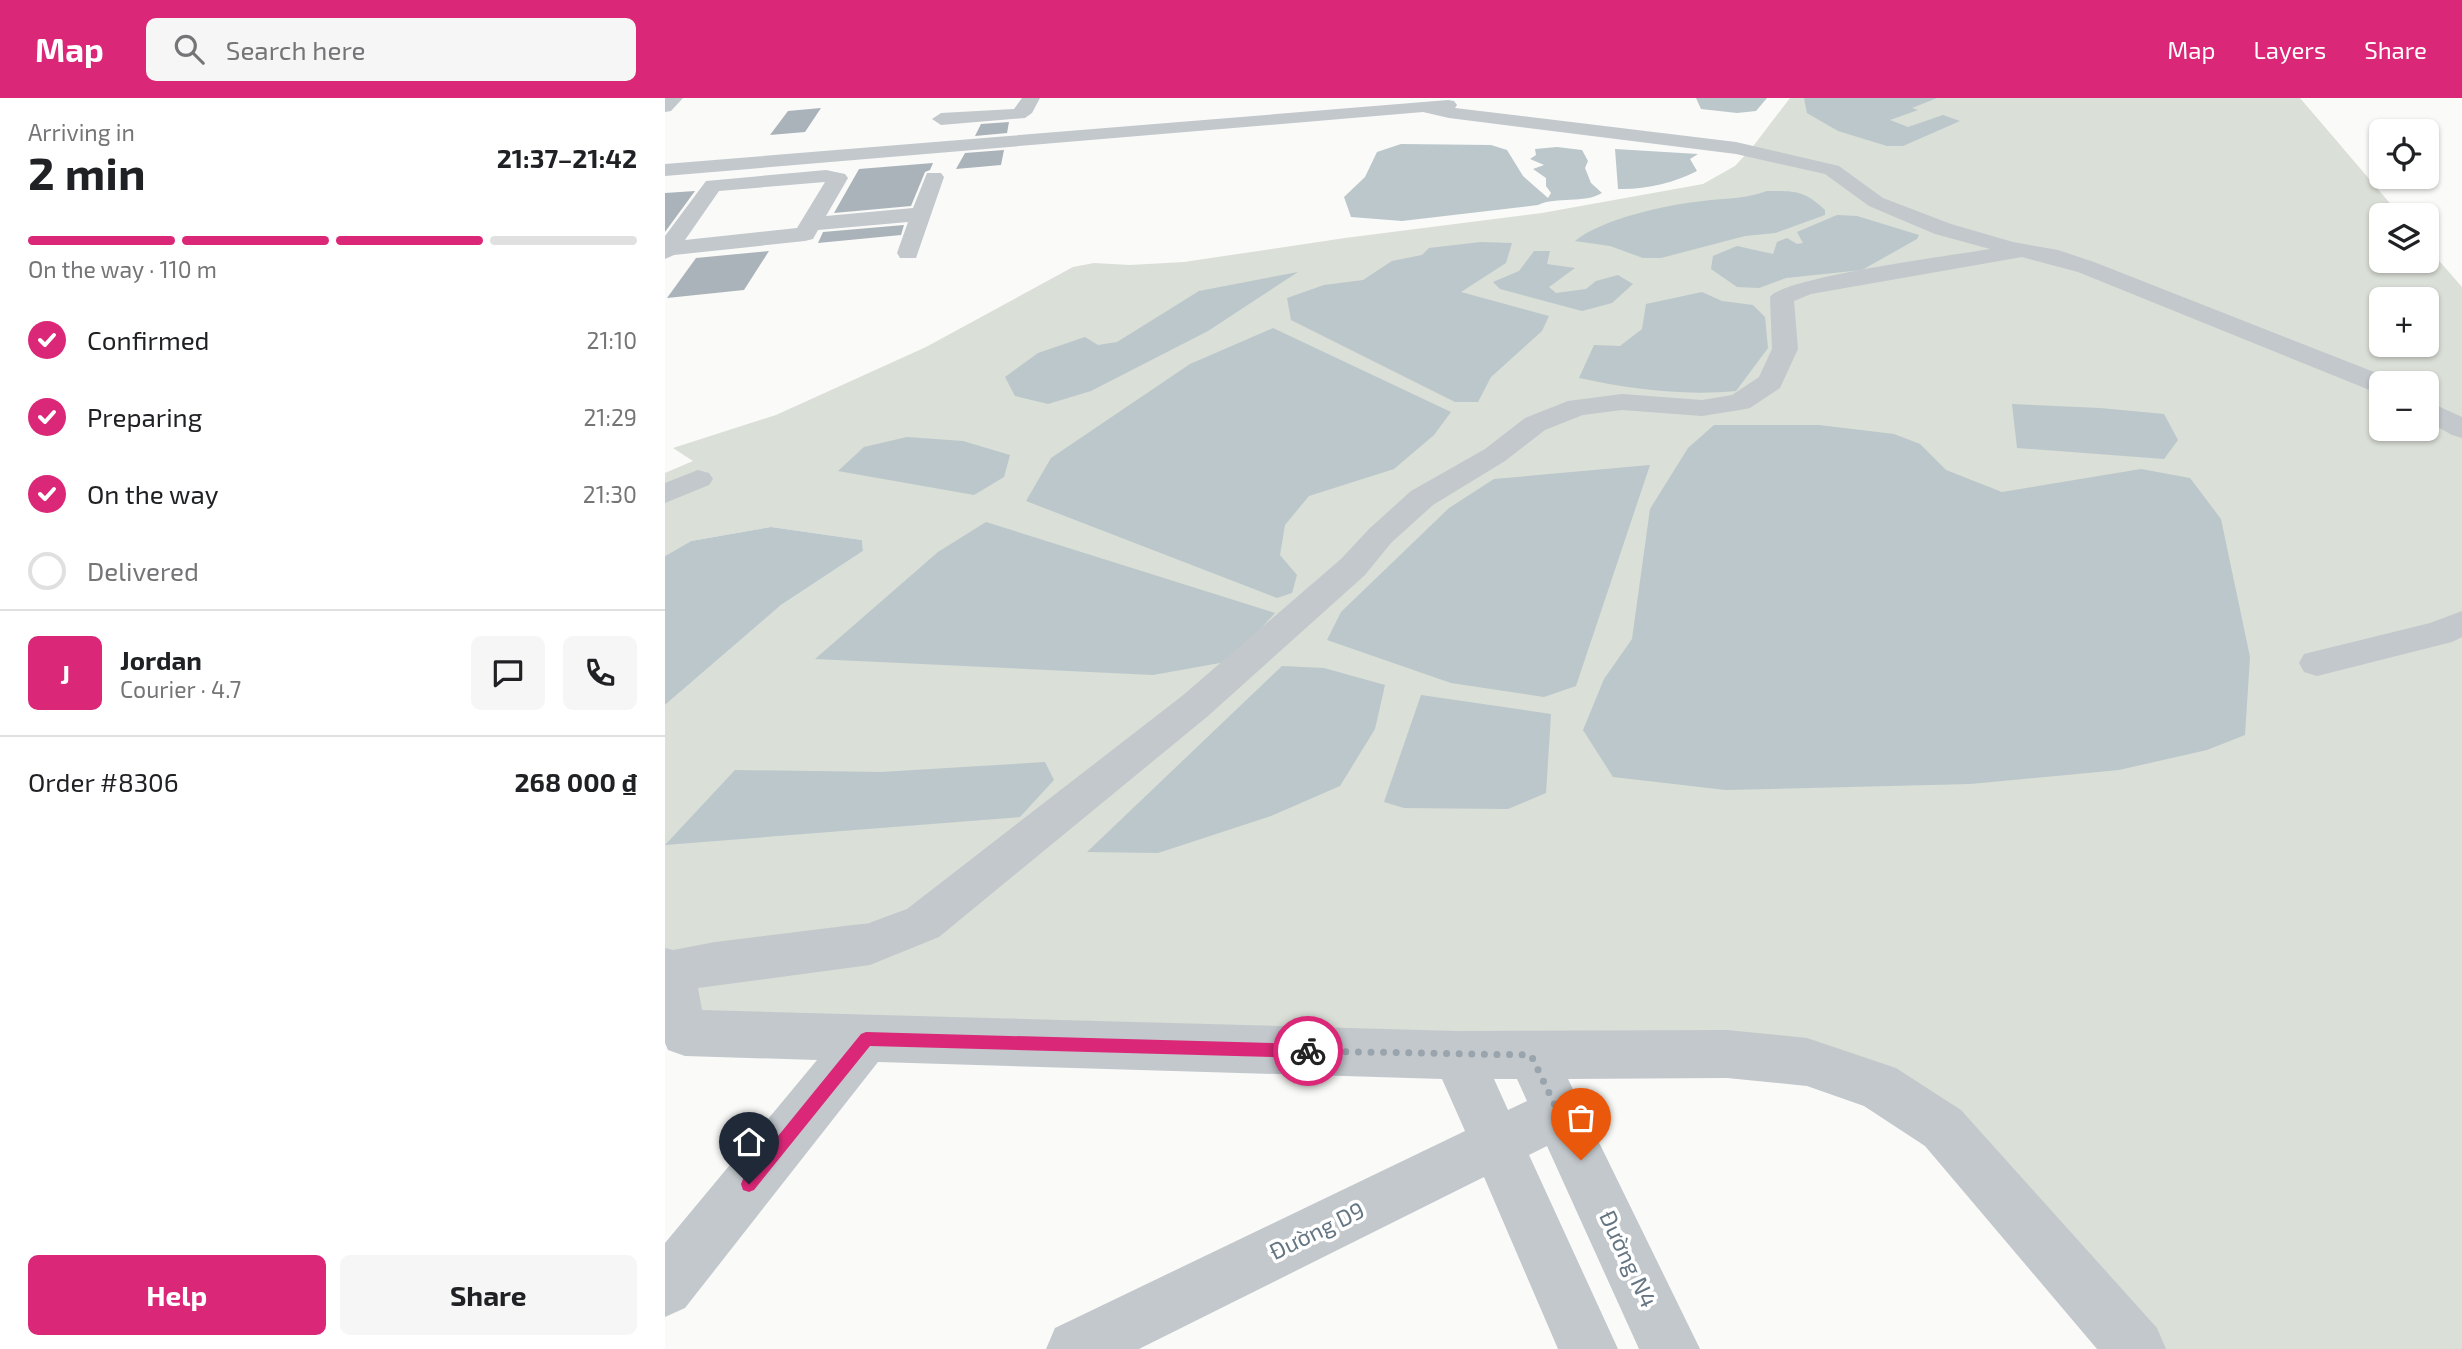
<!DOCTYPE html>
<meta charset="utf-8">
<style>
:root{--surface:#fff;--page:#f6f6f6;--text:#202124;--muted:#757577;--line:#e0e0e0;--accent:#db2777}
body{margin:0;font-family:"Exo 2",sans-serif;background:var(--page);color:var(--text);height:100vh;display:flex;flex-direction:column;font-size:26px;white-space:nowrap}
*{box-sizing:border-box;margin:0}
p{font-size:23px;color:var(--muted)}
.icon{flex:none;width:38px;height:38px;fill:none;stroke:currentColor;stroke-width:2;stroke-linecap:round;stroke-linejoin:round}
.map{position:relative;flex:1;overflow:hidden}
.drawer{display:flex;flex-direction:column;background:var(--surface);width:665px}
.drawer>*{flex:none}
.tools{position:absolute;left:1704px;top:21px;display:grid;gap:14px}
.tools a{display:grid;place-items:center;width:70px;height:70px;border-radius:10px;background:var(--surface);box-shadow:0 2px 5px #0004;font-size:35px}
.pin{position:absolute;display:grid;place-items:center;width:60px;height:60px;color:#fff;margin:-72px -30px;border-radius:50% 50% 50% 0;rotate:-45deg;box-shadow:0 0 7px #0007}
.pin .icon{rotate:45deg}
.courier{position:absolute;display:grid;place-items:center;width:70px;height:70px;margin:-35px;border:5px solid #db2777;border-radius:50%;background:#fff;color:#222;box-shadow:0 2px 9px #0007}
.summary em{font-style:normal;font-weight:700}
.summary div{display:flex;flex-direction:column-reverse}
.summary{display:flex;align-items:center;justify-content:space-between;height:119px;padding:0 28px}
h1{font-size:46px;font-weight:700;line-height:52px}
.bar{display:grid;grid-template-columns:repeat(4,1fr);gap:10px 7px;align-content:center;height:84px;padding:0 28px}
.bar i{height:9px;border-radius:5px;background:var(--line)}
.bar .current{background:var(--accent)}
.bar p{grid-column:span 4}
.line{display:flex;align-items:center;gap:18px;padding:0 28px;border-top:2px solid var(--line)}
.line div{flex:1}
.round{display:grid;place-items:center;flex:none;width:74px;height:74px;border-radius:10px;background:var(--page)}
ol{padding:0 28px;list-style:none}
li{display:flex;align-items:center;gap:21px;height:77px}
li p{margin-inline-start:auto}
li .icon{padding:7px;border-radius:50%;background:var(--accent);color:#fff;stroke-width:4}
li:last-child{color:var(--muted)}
li i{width:38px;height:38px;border:4px solid var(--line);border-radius:50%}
.button{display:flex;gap:14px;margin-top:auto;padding:14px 28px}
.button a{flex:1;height:80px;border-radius:10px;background:var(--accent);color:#fff;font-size:28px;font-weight:700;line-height:80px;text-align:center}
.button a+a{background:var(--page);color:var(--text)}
header{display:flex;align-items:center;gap:42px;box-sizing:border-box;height:98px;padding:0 35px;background:var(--accent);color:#fff}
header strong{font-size:33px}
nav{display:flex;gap:38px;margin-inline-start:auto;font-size:24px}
.search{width:490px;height:63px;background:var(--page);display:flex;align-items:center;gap:18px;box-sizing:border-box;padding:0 24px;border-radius:10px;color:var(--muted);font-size:26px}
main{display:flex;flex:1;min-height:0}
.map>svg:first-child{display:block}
.green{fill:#dadfd7;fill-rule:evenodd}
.water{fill:#bbc7cb}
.building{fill:#aab3b9}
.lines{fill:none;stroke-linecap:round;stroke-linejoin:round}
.minor{fill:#c3c8cc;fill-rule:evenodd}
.route{fill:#db2777}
.done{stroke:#99a4ac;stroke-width:7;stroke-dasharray:0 12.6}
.labels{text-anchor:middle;stroke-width:7;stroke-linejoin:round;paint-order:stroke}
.near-street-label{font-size:23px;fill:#657683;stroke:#fff}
</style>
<header>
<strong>Map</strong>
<div class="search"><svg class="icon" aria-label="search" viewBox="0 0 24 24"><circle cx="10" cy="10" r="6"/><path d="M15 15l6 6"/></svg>Search here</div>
<nav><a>Map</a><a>Layers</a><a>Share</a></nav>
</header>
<main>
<section class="drawer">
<div class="summary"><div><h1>2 min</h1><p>Arriving in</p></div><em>21:37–21:42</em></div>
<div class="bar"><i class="current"></i><i class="current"></i><i class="current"></i><i></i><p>On the way · 110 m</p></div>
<ol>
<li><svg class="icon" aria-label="check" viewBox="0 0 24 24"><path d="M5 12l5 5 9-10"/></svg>Confirmed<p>21:10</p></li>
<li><svg class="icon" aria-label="check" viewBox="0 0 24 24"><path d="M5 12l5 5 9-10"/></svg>Preparing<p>21:29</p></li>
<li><svg class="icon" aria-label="check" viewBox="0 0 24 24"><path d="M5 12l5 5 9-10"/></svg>On the way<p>21:30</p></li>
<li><i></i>Delivered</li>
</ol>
<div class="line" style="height:126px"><b class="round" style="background:var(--accent);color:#fff">J</b><div><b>Jordan</b><p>Courier · 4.7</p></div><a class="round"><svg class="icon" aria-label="chat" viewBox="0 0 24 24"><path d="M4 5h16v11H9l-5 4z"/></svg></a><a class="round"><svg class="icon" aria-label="phone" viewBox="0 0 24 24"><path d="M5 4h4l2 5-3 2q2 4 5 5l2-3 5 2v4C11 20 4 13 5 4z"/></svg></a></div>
<div class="line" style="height:91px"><div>Order #8306</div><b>268 000 ₫</b></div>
<div class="button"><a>Help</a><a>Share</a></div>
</section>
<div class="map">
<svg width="1797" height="1251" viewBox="0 0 1797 1251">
<rect width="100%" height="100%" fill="#fafaf8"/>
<g class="green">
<path d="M1125 0H1635L1735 117H1717V163H1762V149L1797 189V1251H1491L1220 977 34 923 25 896 46 876 203 857 765 403 876 328 917 313 957 308 1040 314 1111 286 1123 201 1144 193 1355 156 1215 103 1176 76 1086 51ZM1717 201H1762V247H1717ZM1717 285H1762V331H1717Z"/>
<path d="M1083 54 1163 73 1185 92 1342 152 1110 197 1114 250 1098 282 1071 300 1036 306 911 305 679 467 254 817 0 857V607L116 507 198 453 197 442 106 429 26 443 0 458V375L28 363 8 350 111 317 261 249 408 169 429 165 465 167 519 164 680 140 877 115 1038 86 1070 68Z"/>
</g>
<g class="water">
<path d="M1031 0H1102L1091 13 1072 15 1036 11Z"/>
<path d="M1139 0H1272L1247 10 1253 12 1225 22 1243 29 1278 17 1295 23 1238 48H1222L1173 33 1142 15Z"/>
<path d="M736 46 826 47 842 52 858 78 883 100 886 95 881 88V80L868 71 879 67 865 61 871 57 870 51 892 49 917 52 923 63 920 70 926 85 937 95C919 106 892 98 873 107L737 123 686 119 679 99 700 79 712 54Z"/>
<path d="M950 51 1033 56 1025 61 1032 73C1009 85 979 92 953 91Z"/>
<path d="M1102 93C1129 93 1139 92 1160 112V117L1110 135 1080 138 996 160H978L945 148 910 143C936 121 1004 106 1038 103 1060 100 1081 101 1102 93Z"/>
<path d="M1172 117 1192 118 1254 137 1252 141 1197 172 1121 180 1094 190 1072 189 1046 171 1048 158 1072 148 1108 156 1112 144 1122 140 1132 146 1138 145 1132 134Z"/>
<path d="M816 144 847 145 841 165 796 194 884 218 877 233 826 279 813 304H790L626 222 622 200 659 187 698 182 727 163 757 157 764 150Z"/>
<path d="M869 153H885L882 166 910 170 884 189 891 195 921 191 931 183 953 177 968 186 947 205 917 213 835 191 828 184 854 173Z"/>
<path d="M633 174 543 233 426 293 383 306 350 298 340 279 373 255 420 239 433 247 452 244 534 193Z"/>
<path d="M1037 194 1057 203 1088 207 1100 219 1103 250 1071 293C1018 298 966 291 914 280L929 247 955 248 977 231 981 206Z"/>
<path d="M608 230 786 314 769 337 729 371 644 398 620 427 615 457 632 477 627 495 612 500 361 403 386 360 525 266Z"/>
<path d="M1347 306 1435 310 1499 316 1513 342 1499 361 1352 350Z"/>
<path d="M1049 327H1154L1229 336 1255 346 1281 372 1337 394 1476 371 1525 380 1556 421 1585 559 1580 637 1542 652 1454 672 1305 686 1061 692 948 679 918 632 939 581 967 541 985 411 1023 350Z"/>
<path d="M242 339 298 343 345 357 339 379 309 397 173 373 199 349Z"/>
<path d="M985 367 911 588 879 599 786 585 662 542 676 514 784 410 829 381Z"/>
<path d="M321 424 610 515 566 563 488 577 150 561 273 454Z"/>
<path d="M106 429 197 442 198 453 116 507 0 607V458L26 443Z"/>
<path d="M617 568 659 570 720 587 710 631 675 688 606 718 493 755 422 754Z"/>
<path d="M756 597 886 616 881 695 843 711 739 710 719 704Z"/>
<path d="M380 664 389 682 355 719 0 747 70 672 216 674Z"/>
</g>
<g class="building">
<path d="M156 10 140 34 105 37 123 13Z"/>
<path d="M344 24 342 35 310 38 316 26Z"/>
<path d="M339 52 336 67 291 71 300 55Z"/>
<path d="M268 65 265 72 260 74 246 108 169 115 194 71Z"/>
<path d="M30 93 0 134V95Z"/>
<path d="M239 127 236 137 153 145 158 134Z"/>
<path d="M104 153 79 192 2 200 31 160Z"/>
</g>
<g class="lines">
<g class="minor">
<path d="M0 0H18L6 13 0 14Z"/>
<path d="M357 0H375L367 15 360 20 276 27 267 21 276 15 349 11Z"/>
<path d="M783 2 789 3 792 7 790 10 1071 44 1174 68 1218 100 1286 126 1348 144 1393 152 1429 164 1727 281 1729 285H1717V295L1707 293 1413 174 1357 159 1146 196 1129 203 1133 251 1115 290 1085 310 1075 312 1037 318 957 312 918 317 880 332 840 363 768 407 726 445 700 477 543 618 274 839 205 867 33 890 37 912 792 933 1062 932 1142 940 1231 970 1296 1012 1492 1230 1501 1251H1432L1260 1048 1199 1008 1142 988 1062 980 903 981 1035 1251H974L882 1048 864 1057 953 1251H893L819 1079 474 1251H381L390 1230 800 1033 777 981 213 964 20 1210 0 1219V1145L152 962 20 958 3 952 0 945V850L8 852 50 844 204 825 242 811 517 598 676 461 704 431 746 393 820 351 860 320 903 303 957 296 1037 302 1067 297 1094 279 1107 251 1105 199C1119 179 1291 157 1325 151L1270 136 1204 108 1160 76 1071 56 784 20 758 14 0 78V66ZM829 981H852L862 1003 843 1012Z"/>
<path d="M161 72 180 76 183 80 161 118 248 110 262 75H276L279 79 251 160H235L232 155 243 124 153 132 148 141 140 143 9 157 0 161V138L41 83ZM160 84 132 130 20 142 54 93Z"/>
<path d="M1762 303 1797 319V340L1787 337 1762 323Z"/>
<path d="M33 372 44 375 48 381 44 387 0 405V385Z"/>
<path d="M1797 513V539L1787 544 1652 578 1639 574 1634 565 1639 556 1765 525Z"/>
</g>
</g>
<path class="route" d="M201 934 643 946 648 948 650 953 648 958 643 960 205 948 89 1092 84 1094 78 1092 76 1086 78 1081 196 936Z"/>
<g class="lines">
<path class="done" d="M643 953 866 957 916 1062"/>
</g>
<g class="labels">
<g class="near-street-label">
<text transform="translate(652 1133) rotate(-26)" y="8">Đường D9</text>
<text transform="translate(963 1161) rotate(65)" y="8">Đường N4</text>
</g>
</g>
</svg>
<div class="tools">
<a><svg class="icon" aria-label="locate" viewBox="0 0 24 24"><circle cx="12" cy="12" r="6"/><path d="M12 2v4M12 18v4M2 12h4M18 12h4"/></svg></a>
<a><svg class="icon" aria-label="layers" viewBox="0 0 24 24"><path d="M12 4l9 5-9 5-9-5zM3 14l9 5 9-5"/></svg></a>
<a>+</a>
<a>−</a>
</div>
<div class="pin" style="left:916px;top:1062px;background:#ea580c"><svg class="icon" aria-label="bag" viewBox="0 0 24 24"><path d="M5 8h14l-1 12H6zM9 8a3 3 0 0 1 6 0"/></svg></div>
<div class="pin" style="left:84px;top:1086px;background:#1f2937"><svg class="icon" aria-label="home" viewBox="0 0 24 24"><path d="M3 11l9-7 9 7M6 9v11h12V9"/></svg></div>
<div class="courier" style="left:643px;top:953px"><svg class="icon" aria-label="bike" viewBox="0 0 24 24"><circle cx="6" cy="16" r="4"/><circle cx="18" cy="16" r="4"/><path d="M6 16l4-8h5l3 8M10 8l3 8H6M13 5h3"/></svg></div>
</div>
</main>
